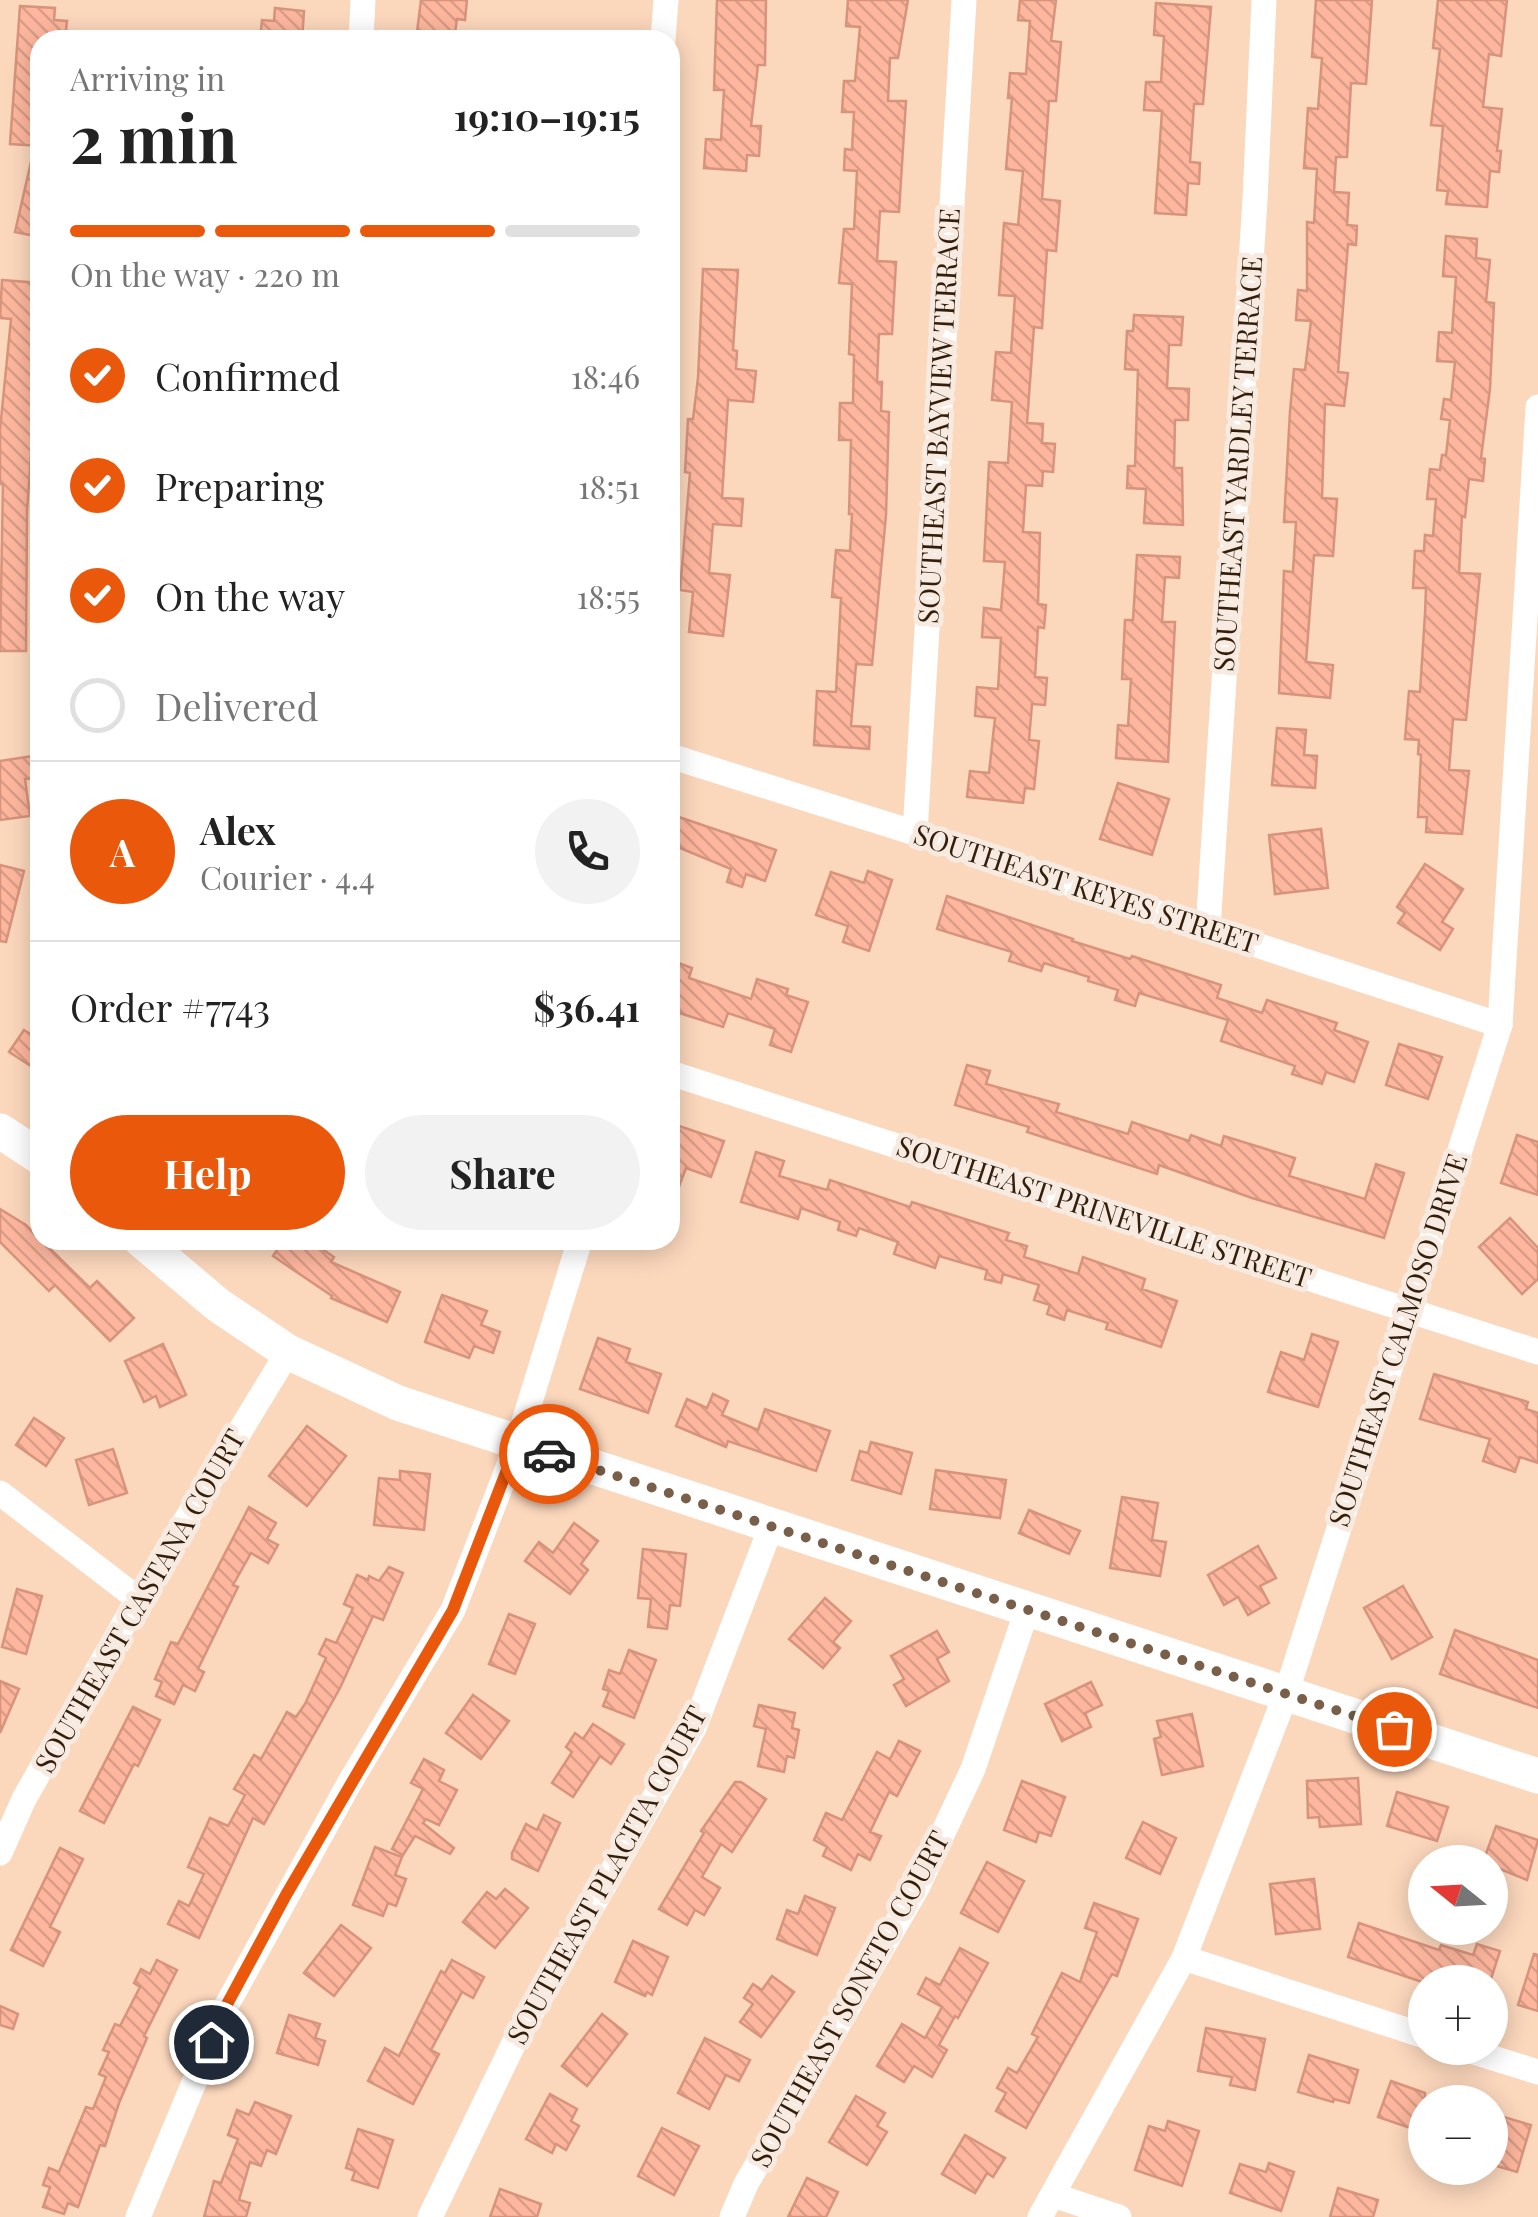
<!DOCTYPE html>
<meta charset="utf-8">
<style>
:root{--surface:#fff;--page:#f2f2f2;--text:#222;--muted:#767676;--line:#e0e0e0;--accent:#ea580c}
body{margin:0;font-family:"Playfair Display",serif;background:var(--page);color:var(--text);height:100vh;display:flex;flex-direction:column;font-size:38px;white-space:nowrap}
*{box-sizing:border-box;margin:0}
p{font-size:32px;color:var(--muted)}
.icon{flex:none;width:55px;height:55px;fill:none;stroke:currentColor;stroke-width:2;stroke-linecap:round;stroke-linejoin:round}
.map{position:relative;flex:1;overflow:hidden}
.side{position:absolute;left:30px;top:30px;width:650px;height:1220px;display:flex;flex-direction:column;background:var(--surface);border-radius:30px;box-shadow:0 5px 25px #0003}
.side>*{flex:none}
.needle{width:65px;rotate:288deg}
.fabs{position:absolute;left:1408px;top:1845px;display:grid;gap:20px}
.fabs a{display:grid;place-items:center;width:100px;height:100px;border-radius:50%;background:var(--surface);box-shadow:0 5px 25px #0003;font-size:50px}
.pin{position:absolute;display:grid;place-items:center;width:85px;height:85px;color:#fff;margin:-42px;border:5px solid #fff;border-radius:50%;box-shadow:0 2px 10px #0007}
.courier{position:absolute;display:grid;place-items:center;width:100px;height:100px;margin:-50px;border:8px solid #ea580c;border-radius:50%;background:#fff;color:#222;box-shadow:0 2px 12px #0007}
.headline em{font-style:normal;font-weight:700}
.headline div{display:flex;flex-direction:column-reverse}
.headline{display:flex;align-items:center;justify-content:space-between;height:170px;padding:0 40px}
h1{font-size:65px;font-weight:700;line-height:75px}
.bar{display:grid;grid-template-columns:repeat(4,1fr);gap:15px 10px;align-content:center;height:120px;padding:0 40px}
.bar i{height:12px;border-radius:8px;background:var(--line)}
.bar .selected{background:var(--accent)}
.bar p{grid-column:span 4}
.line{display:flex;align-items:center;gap:25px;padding:0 40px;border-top:2px solid var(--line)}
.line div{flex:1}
.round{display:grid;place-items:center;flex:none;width:105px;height:105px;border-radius:52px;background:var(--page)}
ol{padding:0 40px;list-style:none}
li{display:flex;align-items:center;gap:30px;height:110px}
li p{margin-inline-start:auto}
li .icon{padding:10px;border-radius:50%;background:var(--accent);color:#fff;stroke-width:4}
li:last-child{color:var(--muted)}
li i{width:55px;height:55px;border:5px solid var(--line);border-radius:50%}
.button{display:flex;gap:20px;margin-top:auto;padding:20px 40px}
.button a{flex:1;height:115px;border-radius:60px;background:var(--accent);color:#fff;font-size:40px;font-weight:700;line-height:115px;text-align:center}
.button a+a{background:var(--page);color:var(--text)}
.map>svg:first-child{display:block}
.building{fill:url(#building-back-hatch);stroke:#d8937c;stroke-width:2.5}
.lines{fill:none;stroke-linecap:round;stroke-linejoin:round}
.street{stroke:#fff;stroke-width:25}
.secondary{stroke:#fff;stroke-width:35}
.done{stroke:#795f49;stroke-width:10;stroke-dasharray:0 18}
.route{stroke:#ea580c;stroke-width:12}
.labels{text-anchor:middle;stroke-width:10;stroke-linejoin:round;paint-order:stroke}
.street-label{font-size:28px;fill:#331e0b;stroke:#f6eae1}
</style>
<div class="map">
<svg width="1538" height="2217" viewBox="0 0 1538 2217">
<defs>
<pattern id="building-back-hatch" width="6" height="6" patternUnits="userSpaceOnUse" patternTransform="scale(2.5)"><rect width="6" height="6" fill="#feb79e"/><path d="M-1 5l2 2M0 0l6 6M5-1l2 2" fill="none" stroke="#da9d87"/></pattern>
</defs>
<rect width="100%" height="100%" fill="#fbd7bc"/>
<g class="building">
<path d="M421 0H467L465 20 457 19 454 40H416Z"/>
<path d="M717 0H766L765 65H758L751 126H761L759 156 747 155 746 171 704 168 706 139 721 140 724 90H714Z"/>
<path d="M848 0H908L898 58H890L888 101H906L899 212 880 211 877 261 896 262 892 334H879L877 382H882L881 411 889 412 886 515 872 665 856 664 851 726 870 727 869 749 814 745 817 691 836 692 841 598 832 597 836 550 850 551 852 514H849L851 440H839L840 403H853L854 355 849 354 852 284 839 283 844 229H854L857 171 844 170 845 149 852 150 854 112H842L844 81H855L860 27 846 26Z"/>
<path d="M1020 0H1056L1051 41 1061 42 1056 101H1049L1042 199 1060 201 1056 251 1047 250 1042 328 1034 327 1027 423 1043 424 1042 443 1055 444 1053 472 1043 471 1042 486 1026 485 1023 532 1040 533 1038 604 1046 605 1044 628 1038 627 1035 677 1047 678 1045 705 1032 704 1029 740 1039 741 1034 789 1025 788 1023 803 967 797 970 771 989 773 995 718 975 716 977 687 998 689 1001 638 982 637 984 608 1001 610 1005 562 984 561 989 462 1008 463 1012 402 992 400 996 352 1011 353 1015 296 999 295 1004 223 1018 225 1023 171 1006 169 1012 98H1008L1010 73 1026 74 1030 21 1018 20Z"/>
<path d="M1316 0H1372L1366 84 1351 83 1347 157H1336L1334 192 1349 193 1347 225 1357 226 1356 245 1348 244 1338 372 1348 373 1344 406 1325 404 1322 498 1337 499 1333 556 1314 555 1306 662 1333 665 1330 698 1279 693 1284 571 1293 572 1296 522H1284L1290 411 1294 369 1305 370 1311 321 1296 320 1298 290 1307 291V222L1314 223 1317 169 1304 168 1308 108 1318 109 1322 58 1312 57Z"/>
<path d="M1438 0H1507L1501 56 1489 54 1483 107 1502 109 1497 151H1501L1499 172 1490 171 1487 207 1446 204 1448 191 1437 190 1443 126 1431 125 1440 49 1433 48Z"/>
<path d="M1156 3 1211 7 1203 104H1194L1190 162 1200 163 1199 184 1188 183 1186 215 1155 213 1162 111 1144 110 1146 82H1161L1164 36 1154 35Z"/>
<path d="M20 6 55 8 54 20 67 21 65 40H40V146L10 144Z"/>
<path d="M275 8 304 11 302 40H260L262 20 274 21Z"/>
<path d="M33 153 40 154V237L15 232Z"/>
<path d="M1446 236 1477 239 1476 258 1490 260 1486 302 1494 303 1490 389 1481 458 1485 459 1483 481 1469 479 1465 517 1462 516 1459 573 1480 574 1466 720 1453 719 1449 770 1469 771 1462 834 1426 832 1427 817H1418L1421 755 1418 754 1419 740 1405 739 1409 691 1420 692 1425 614 1426 588H1413L1415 551H1424L1425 535 1433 536 1436 499H1427L1430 469 1440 470 1442 455H1446L1450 420 1441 419 1444 399 1451 400 1455 362 1437 361 1439 332 1452 333 1456 277 1443 276Z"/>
<path d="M703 269 738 270 733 350 737 351 736 369 756 371 753 402 728 400 722 498 743 499 741 526 713 524 709 573 730 575 723 636 689 632 693 592 680 590 690 473 685 472 688 419H693L698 378Z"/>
<path d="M2 280 40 283V321H37L33 359H40V413H34L27 511 26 651H0L3 484H0V430L11 319 0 318Z"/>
<path d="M1134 315 1183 317 1181 345H1169L1167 388 1189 389 1188 420H1175L1174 468H1182L1183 525 1144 523 1146 489 1127 488 1128 466H1135L1138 370 1125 369 1127 331H1133Z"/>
<path d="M1137 555 1180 557 1179 578 1165 577 1162 622H1175L1168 762 1116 758 1118 725 1128 726 1131 679H1122L1125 620H1133Z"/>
<path d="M1277 728 1306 730 1304 755 1317 756 1315 788 1272 785Z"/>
<path d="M33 756 36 778 25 779 30 816 0 820V761Z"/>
<path d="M1118 783 1169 799 1152 855 1100 839Z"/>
<path d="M670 814 776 850 765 881 746 874 742 887 727 882 731 869 670 844Z"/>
<path d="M1321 829 1328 888 1275 894 1269 835Z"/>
<path d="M1425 864 1463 889 1442 922 1453 929 1440 950 1398 923 1405 913 1397 907Z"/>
<path d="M0 865 24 871 6 942 0 941Z"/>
<path d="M868 871 892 880 869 951 843 942 848 926 816 915 831 872 864 883Z"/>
<path d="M947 896 1073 939 1072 941 1130 959 1132 956 1221 985 1217 998 1262 1013 1267 1000 1337 1023 1334 1030 1368 1042 1354 1082 1326 1072 1322 1084 1292 1074 1295 1066 1221 1041 1228 1020 1139 993 1135 1006 1115 1000 1118 990 1088 981 1089 977 1044 963 1041 971 1009 961 1012 952 937 929Z"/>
<path d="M676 962 692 968 689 978 751 999 757 979 788 989 786 995 808 1002 791 1052 770 1045 775 1029 728 1013 723 1027 670 1010V979Z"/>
<path d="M24 1030 40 1040V1072L9 1052Z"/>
<path d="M1399 1044 1442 1057 1428 1099 1386 1085Z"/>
<path d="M967 1065 990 1071 986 1084 1059 1104 1056 1112 1128 1134 1132 1122 1189 1141 1191 1135 1221 1146 1224 1136 1295 1158 1289 1176 1365 1199 1376 1164 1404 1173 1384 1238 1252 1198 1159 1165 1157 1174 1027 1132 1029 1127 955 1105Z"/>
<path d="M670 1123 724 1141 711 1177 686 1168 672 1205Z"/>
<path d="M1517 1135 1538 1142V1195L1501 1183Z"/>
<path d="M756 1152 784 1161 779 1176 827 1190 830 1180 910 1207 912 1202 1009 1233 1006 1240 1027 1246 1024 1257 1078 1274 1083 1257 1145 1279 1142 1289 1177 1301 1161 1347 1106 1329 1108 1323 1067 1310 1064 1320 1047 1314 1050 1305 1034 1300 1039 1285 1003 1274 1001 1283 985 1279 987 1270 939 1256 935 1268 894 1254 898 1242 859 1228 856 1236 838 1230 840 1222 801 1208 798 1219 741 1202Z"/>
<path d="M0 1209 26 1225 90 1288 97 1281 134 1318 110 1341 55 1285 49 1291 0 1242Z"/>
<path d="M1510 1218 1538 1248V1279L1522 1294 1479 1247Z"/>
<path d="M284 1240H309L334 1257 331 1262 400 1292 387 1322 331 1298 332 1296 273 1256Z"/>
<path d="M442 1295 487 1311 481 1325 500 1332 493 1353 474 1346 469 1358 425 1342Z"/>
<path d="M1312 1334 1338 1342 1318 1407 1268 1392 1281 1352 1304 1360Z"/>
<path d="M598 1338 630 1349 626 1362 661 1374 648 1413 580 1389Z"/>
<path d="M163 1344 186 1395 160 1407 156 1396 144 1402 125 1361Z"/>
<path d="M1434 1374 1528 1402 1526 1409 1538 1413V1463L1520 1457 1515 1472 1483 1461 1490 1439 1420 1419Z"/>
<path d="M713 1394 728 1401 722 1415 758 1430 765 1409 830 1431 816 1471 728 1441 726 1447 676 1426 687 1399 707 1408Z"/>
<path d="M34 1418 64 1438 46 1466 16 1445Z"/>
<path d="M307 1426 346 1456 307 1506 269 1476Z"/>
<path d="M871 1442 912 1453 901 1494 852 1480 860 1451 868 1453Z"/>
<path d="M113 1449 127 1493 89 1505 76 1460Z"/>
<path d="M936 1470 1006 1480 1000 1518 930 1509Z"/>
<path d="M400 1471 430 1474 424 1530 374 1525 379 1478 400 1480Z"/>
<path d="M1122 1497 1158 1503 1152 1540 1166 1542 1160 1576 1110 1568Z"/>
<path d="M249 1507 276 1523 267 1539 278 1545 268 1563 251 1553 233 1585 238 1587 198 1669 204 1672 195 1691 183 1685 174 1704 156 1696 162 1682 155 1679 171 1642 178 1644Z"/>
<path d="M1029 1510 1080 1531 1069 1554 1019 1533Z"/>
<path d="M574 1523 598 1541 581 1564 588 1570 570 1594 525 1561 539 1542 553 1553Z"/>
<path d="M1258 1546 1276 1578 1260 1586 1269 1603 1248 1615 1238 1597 1224 1605 1208 1575Z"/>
<path d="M643 1549 686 1554 680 1606 670 1605 667 1629 648 1627 651 1599 638 1598Z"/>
<path d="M389 1567 403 1573 383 1620 373 1616 340 1688 264 1824 253 1818 199 1938 168 1924 179 1901 189 1906 204 1874 188 1867 210 1818 228 1826 245 1795 234 1789 254 1755 261 1759 287 1712 296 1717 305 1704 326 1658 319 1654 326 1639 336 1643 353 1608 344 1604 357 1575 368 1580 369 1576 379 1581Z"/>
<path d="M1403 1586 1432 1637 1392 1659 1364 1608Z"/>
<path d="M17 1589 42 1596 26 1654 2 1647Z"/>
<path d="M825 1598 851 1621 833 1642 840 1648 823 1668 789 1639Z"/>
<path d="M509 1614 535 1624 515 1674 489 1664Z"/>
<path d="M1455 1630 1538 1660V1708L1440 1674Z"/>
<path d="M937 1631 949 1652 937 1659 949 1681 906 1706 894 1685 904 1679 891 1656Z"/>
<path d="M629 1650 656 1660 634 1718 603 1706 609 1691 603 1689 609 1670 620 1674Z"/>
<path d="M0 1681 19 1689 0 1733Z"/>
<path d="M1091 1682 1102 1705 1085 1713 1091 1727 1062 1741 1045 1704Z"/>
<path d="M473 1695 509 1721 481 1759 446 1733Z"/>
<path d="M759 1705 795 1713 792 1728 799 1730 794 1758 787 1756 784 1772 758 1766 766 1729 754 1726Z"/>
<path d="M133 1707 160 1720 138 1766 134 1764 104 1823 80 1811Z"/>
<path d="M1192 1714 1203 1766 1162 1775 1154 1739 1161 1737 1157 1721Z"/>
<path d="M593 1724 624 1744 611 1764 600 1756 573 1797 552 1783 572 1752 566 1747 575 1733 583 1739Z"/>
<path d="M899 1741 920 1751 897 1796 889 1792 870 1832 881 1836 870 1860 858 1854 851 1870 823 1856 827 1847 814 1840 826 1813 842 1820 877 1752 890 1759Z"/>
<path d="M424 1759 444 1770 439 1781 457 1790 439 1825 426 1819 423 1823 454 1848 450 1854 415 1836 403 1855 392 1849 423 1789 411 1783Z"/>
<path d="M1358 1778 1361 1824 1320 1827 1319 1817 1308 1818 1307 1781Z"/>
<path d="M1022 1781 1065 1797 1051 1836 1039 1832 1036 1842 1004 1830Z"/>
<path d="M735 1782H741L766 1799 732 1852 721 1844 702 1877 720 1888 704 1915 695 1910 687 1925 659 1909 704 1833 701 1831Z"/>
<path d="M1397 1792 1448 1807 1437 1841 1387 1826Z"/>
<path d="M544 1815 560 1823 538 1871 512 1859V1853L526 1824 537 1830Z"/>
<path d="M1143 1822 1176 1838 1160 1874 1126 1858Z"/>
<path d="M1496 1826 1538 1840 1527 1880 1483 1862Z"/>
<path d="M375 1847 402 1857 395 1875 406 1879 396 1906 388 1903 383 1916 353 1905Z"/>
<path d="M60 1848 83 1859 50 1927 60 1932 43 1966 11 1950Z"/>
<path d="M987 1862 1024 1881 998 1932 961 1913Z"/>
<path d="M1314 1879 1320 1929 1276 1934 1270 1884Z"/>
<path d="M505 1889 528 1908 495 1948 463 1922 487 1892 496 1899Z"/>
<path d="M805 1896 835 1908 817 1955 777 1939 787 1910 798 1914Z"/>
<path d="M1094 1903 1138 1919 1117 1976 1112 1974 1026 2128 996 2111 1006 2093 997 2088 1008 2068 1017 2073 1038 2037 1032 2034 1062 1973 1080 1982 1097 1932 1085 1928Z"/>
<path d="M1359 1923 1439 1950 1441 1945 1473 1955 1477 1944 1500 1951 1490 1982H1422L1348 1957Z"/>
<path d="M341 1925 371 1948 334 1996 304 1973Z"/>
<path d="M633 1941 668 1957 652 1995 647 1992 645 1996 615 1982Z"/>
<path d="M960 1948 988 1963 958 2018 955 2016 939 2045 947 2050 932 2077 914 2066 904 2082 877 2066 902 2024 925 2038 942 2007 918 1994 926 1978 940 1985Z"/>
<path d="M1534 1954 1538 1955V2011L1518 2005Z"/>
<path d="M157 1960 177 1970 144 2036 147 2038 119 2103 105 2146 100 2145 78 2207 68 2203 64 2214 43 2207 50 2187 43 2185 49 2168 59 2172 86 2107 93 2109 106 2077 99 2074 109 2052 103 2050 115 2024 120 2026 140 1987 134 1983 141 1969 150 1974Z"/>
<path d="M452 1960 484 1977 473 1998 462 1992 431 2050 439 2054 413 2104 368 2081 385 2048 399 2056 441 1971 445 1973Z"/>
<path d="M772 1976 794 1992 761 2037 740 2022 753 2004 744 1998 753 1984 762 1990Z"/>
<path d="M0 2006 18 2014 13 2029 0 2025Z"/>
<path d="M602 2014 627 2034 587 2086 562 2066Z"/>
<path d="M289 2015 320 2024 315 2038 325 2041 318 2065 277 2053Z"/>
<path d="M1206 2028 1265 2039 1255 2090 1230 2085 1232 2077 1198 2071Z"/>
<path d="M705 2038 750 2060 739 2081 726 2075 709 2109 678 2093Z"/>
<path d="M1309 2055 1358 2070 1349 2103 1334 2099 1333 2102 1298 2092Z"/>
<path d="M1391 2081 1425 2093V2133L1378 2117Z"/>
<path d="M550 2094 577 2109 571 2121 579 2126 566 2150 556 2144 552 2153 526 2139Z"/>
<path d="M856 2096 885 2113 877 2126 887 2132 867 2165 829 2142Z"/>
<path d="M255 2102 291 2116 276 2154 267 2150 261 2166 250 2162 239 2200 250 2203 246 2217H204L214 2181 221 2183 238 2139 228 2135 237 2110 249 2115Z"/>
<path d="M1490 2113 1531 2125 1517 2172 1490 2164Z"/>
<path d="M1168 2121 1199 2131 1182 2186 1135 2170 1149 2126 1165 2131Z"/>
<path d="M662 2128 699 2146 674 2195 638 2176Z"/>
<path d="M358 2129 393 2140 378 2188 352 2180 355 2171 346 2168Z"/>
<path d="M965 2135 1005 2158 993 2177 987 2173 975 2193 942 2174Z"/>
<path d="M1269 2163 1294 2172 1281 2211 1230 2193 1240 2164 1266 2172Z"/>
<path d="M807 2178 838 2192 826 2217H788Z"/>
<path d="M1338 2188 1378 2200 1373 2217H1330Z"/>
<path d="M500 2189 541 2204 537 2217H490Z"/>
</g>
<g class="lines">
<g class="street">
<path d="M361 40 363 0"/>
<path d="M663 40 666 0"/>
<path d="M670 756 915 833 1500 1025"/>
<path d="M915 833 964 0"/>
<path d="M1208 929 1255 200 1264 0"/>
<path d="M670 1073 1538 1352"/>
<path d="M0 1493 138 1599"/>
<path d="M0 1853 24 1799 138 1599 288 1352"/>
<path d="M1184 1958 1425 2036"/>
<path d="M1461 2048 1538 2072"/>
<path d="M1053 2195 1119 2217"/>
<path d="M138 2217 225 2008 350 1782 453 1610 517 1444 580 1240"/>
<path d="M430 2217 513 2045 694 1728 771 1527"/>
<path d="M732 2217 746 2184 918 1886 973 1769 1027 1610"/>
<path d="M1040 2217 1184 1958 1286 1694 1500 1025 1538 407"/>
</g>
<g class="secondary">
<path d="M0 1131 40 1157"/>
<path d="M141 1240 218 1305 288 1352 398 1403 1538 1776"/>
</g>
</g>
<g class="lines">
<path class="done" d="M549 1454 1394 1729"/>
<path class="route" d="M211 2042 225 2008 286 1895 453 1610 517 1444 549 1454"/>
</g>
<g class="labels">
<g class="street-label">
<text transform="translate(939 416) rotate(-87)" y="10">SOUTHEAST BAYVIEW TERRACE</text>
<text transform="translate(1238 464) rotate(-86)" y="10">SOUTHEAST YARDLEY TERRACE</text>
<text transform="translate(1086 889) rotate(18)" y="10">SOUTHEAST KEYES STREET</text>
<text transform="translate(1104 1212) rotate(18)" y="10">SOUTHEAST PRINEVILLE STREET</text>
<text transform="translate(1398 1340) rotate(-72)" y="10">SOUTHEAST CALMOSO DRIVE</text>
<text transform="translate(140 1601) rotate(-60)" y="10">SOUTHEAST CASTANA COURT</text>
<text transform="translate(607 1875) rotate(-61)" y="10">SOUTHEAST PLACITA COURT</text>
<text transform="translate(850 1999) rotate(-61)" y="10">SOUTHEAST SONETO COURT</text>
</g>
</g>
</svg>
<div class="fabs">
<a><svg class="needle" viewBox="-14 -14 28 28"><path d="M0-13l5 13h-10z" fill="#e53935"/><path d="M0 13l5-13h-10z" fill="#767676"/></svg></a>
<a>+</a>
<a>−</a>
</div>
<div class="pin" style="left:1394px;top:1729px;background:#ea580c"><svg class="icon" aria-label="bag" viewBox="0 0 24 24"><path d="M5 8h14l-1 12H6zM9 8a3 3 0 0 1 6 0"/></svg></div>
<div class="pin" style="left:211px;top:2042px;background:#1f2937"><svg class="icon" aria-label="home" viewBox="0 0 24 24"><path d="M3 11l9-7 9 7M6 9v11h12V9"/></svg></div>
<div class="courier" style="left:549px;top:1454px"><svg class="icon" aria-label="car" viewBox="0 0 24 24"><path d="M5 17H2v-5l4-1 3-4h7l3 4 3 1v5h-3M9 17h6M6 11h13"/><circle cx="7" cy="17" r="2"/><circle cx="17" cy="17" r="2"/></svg></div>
<section class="side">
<div class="headline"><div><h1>2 min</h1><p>Arriving in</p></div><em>19:10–19:15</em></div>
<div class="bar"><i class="selected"></i><i class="selected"></i><i class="selected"></i><i></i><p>On the way · 220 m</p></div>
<ol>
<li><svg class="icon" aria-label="check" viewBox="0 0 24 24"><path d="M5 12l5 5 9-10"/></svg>Confirmed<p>18:46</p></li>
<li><svg class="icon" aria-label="check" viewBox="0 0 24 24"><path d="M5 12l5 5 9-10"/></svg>Preparing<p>18:51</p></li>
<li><svg class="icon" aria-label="check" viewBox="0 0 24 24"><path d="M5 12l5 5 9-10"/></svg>On the way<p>18:55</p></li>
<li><i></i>Delivered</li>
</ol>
<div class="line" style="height:180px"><b class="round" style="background:var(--accent);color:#fff">A</b><div><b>Alex</b><p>Courier · 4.4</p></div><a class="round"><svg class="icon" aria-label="phone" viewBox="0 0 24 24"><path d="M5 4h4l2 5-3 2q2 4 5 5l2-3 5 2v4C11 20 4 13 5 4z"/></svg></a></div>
<div class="line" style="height:130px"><div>Order #7743</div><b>$36.41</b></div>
<div class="button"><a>Help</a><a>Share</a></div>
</section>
</div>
